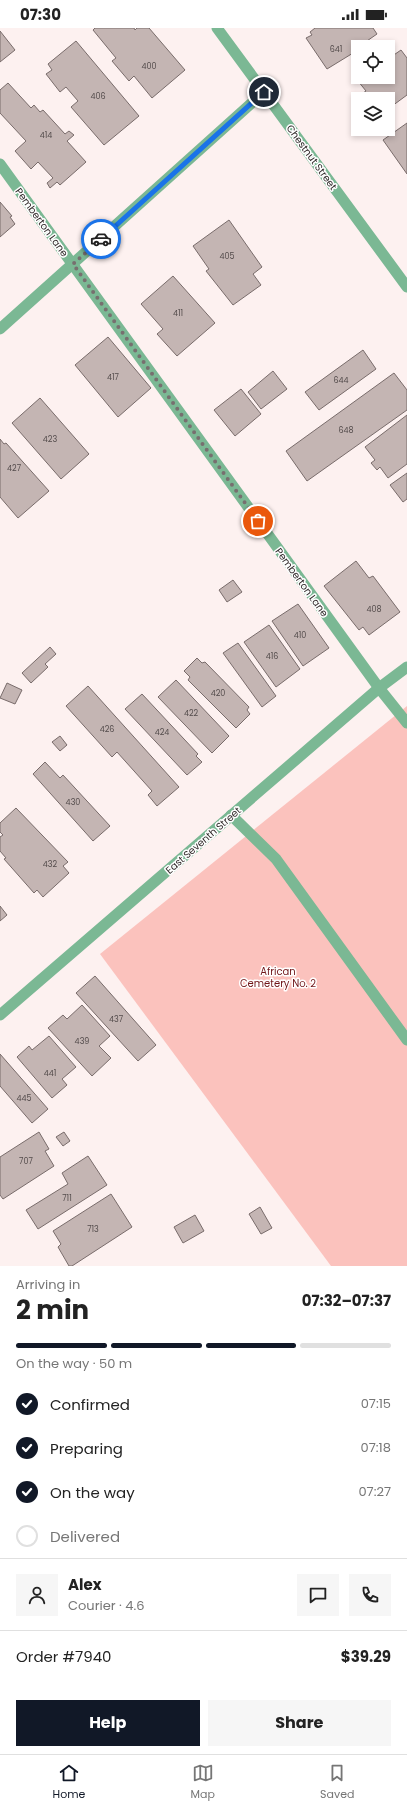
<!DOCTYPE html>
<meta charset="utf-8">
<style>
:root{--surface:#fff;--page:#f6f6f6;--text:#222;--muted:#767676;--line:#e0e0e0;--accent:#111827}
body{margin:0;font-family:Poppins,sans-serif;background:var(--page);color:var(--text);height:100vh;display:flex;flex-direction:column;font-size:15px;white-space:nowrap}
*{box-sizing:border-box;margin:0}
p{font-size:13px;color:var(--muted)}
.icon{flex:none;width:22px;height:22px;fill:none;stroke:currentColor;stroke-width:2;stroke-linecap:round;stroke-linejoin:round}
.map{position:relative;height:1238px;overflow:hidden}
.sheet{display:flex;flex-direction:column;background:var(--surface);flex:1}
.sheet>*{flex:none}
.buttons{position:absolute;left:351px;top:12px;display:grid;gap:8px}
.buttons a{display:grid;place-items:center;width:44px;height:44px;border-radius:0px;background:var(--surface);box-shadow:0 2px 6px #0003;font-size:20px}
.pin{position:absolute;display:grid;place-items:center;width:34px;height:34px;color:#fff;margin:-17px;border:2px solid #fff;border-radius:50%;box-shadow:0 1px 4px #0007}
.courier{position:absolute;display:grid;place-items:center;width:40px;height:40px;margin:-20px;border:3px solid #1a73e8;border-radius:50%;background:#fff;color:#222;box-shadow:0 1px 5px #0007}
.headline em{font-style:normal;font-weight:700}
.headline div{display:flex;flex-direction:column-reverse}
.headline{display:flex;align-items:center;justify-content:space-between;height:68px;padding:0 16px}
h1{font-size:26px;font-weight:700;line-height:30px}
.bar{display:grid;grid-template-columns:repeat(4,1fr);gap:6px 4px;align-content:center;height:48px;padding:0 16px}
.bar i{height:5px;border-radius:3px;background:var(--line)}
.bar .active{background:var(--accent)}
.bar p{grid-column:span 4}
.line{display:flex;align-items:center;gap:10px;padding:0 16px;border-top:1px solid var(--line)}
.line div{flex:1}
.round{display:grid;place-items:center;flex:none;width:42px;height:42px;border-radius:0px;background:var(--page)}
ol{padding:0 16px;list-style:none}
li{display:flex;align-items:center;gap:12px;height:44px}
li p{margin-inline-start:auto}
li .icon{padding:4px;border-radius:50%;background:var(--accent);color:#fff;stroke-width:4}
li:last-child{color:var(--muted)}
li i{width:22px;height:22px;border:2px solid var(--line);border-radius:50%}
.action{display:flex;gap:8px;margin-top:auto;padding:8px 16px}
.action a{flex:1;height:46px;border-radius:0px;background:var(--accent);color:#fff;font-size:16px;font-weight:700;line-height:46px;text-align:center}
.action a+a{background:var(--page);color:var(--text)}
.status{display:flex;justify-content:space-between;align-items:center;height:28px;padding:0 20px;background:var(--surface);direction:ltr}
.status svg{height:11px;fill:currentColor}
.menu{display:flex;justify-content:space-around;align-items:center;height:56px;border-top:1px solid var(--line);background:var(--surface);font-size:11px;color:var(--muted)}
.menu a{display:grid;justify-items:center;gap:2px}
.menu .active{color:var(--accent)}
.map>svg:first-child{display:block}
.green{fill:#fbc2bd}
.building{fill:#c4b5b3;stroke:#796c6b}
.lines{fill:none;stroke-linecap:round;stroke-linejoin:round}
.service{stroke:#7bb894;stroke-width:11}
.minor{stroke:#7bb894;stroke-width:11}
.tertiary{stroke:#7bb894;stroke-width:11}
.done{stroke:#776f6f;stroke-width:4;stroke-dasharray:0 7.2}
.route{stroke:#1a73e8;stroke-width:5}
.labels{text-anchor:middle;stroke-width:3;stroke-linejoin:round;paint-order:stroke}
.number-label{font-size:8px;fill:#544c4c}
.street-label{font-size:10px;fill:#2f2929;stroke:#fff}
.park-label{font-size:10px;fill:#70171a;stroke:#fff}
</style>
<div class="status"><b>07:30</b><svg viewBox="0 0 49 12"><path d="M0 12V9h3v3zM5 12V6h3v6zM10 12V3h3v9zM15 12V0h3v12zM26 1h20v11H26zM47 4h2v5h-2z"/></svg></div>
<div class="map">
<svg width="407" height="1238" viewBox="0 0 407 1238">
<rect width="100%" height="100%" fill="#fdf1f0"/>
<path class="green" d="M407 678V1238H331L100 926Z"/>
<g class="building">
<path d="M95 0H134L135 2 137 0H149L185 42 152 70 134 48 129 53 112 33 116 30 93 2Z"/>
<path d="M315 0H373L377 6 364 15 365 17 358 19V22L327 41 306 10 312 7 310 4Z"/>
<path d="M0 3 15 22 0 34Z"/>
<path d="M76 13 139 88 104 117 71 79 78 73 66 59 60 64 46 46 52 42 48 36Z"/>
<path d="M401 22 407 30V67L388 81V71H359L357 69 366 63 358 53 364 49H388V31Z"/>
<path d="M8 55 31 80 34 77 40 84 43 82 65 106 69 103 74 107 67 113 86 134 60 157 57 154 50 160 47 155 53 150 38 134 31 141 15 123 26 113 0 85V62Z"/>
<path d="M407 95V146L383 112Z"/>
<path d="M0 174 12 188 10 189 15 196 0 209Z"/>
<path d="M229 192 262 239 253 246 261 257 233 277 206 243 209 241 193 218Z"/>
<path d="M173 248 215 295 177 328 157 306 163 301 141 276Z"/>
<path d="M108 309 151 360 118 389 75 337Z"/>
<path d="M363 322 376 341 319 382 305 364Z"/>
<path d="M273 343 287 361 261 381 248 364Z"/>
<path d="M394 345 407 362V382L307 453 286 423Z"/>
<path d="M241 361 261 386 235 408 214 382Z"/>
<path d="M40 370 89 426 61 451 12 395Z"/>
<path d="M407 387V436L388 450 380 439 377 442 371 435 375 432 365 419Z"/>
<path d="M0 411 4 416 6 415 49 463 18 490 0 469Z"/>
<path d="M407 445V471L403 474 390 457Z"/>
<path d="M356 533 369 550 373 548 400 584 369 607 363 599 359 602 324 558Z"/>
<path d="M233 552 242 564 227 574 219 562Z"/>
<path d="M298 576 329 620 303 638 272 593Z"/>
<path d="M269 597 300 641 276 659 244 614Z"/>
<path d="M238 615 276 668 262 679 223 625Z"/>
<path d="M50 619 56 626 45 636 48 639 31 655 22 645Z"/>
<path d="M197 630 202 635 205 634 249 679 247 682 250 686 236 700 188 652 190 649 184 643Z"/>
<path d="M176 652 229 708 212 725 158 669Z"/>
<path d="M7 655 22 662 15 676 0 670Z"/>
<path d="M88 658 179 759 157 778 148 767 152 763 117 724 112 729 66 678Z"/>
<path d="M142 666 198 726 196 728 202 734 187 747 125 681Z"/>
<path d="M60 708 67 717 60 723 52 714Z"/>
<path d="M45 734 60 750 63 747 110 798 93 813 33 746Z"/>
<path d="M16 780 68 834 63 838 69 845 43 869 37 862 34 865 4 831 6 830 0 823V809L3 807 0 804V795Z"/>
<path d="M0 878 7 887 0 893Z"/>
<path d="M95 948 156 1017 138 1033 76 965Z"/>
<path d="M82 977 110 1008 99 1018 111 1030 92 1048 48 1000 63 987 67 991Z"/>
<path d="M49 1008 76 1039 62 1051 67 1057 52 1070 17 1029 29 1018 32 1022Z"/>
<path d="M0 1026 48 1081 32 1095 0 1058Z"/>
<path d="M39 1104 49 1121 45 1123 54 1138 3 1171 0 1167V1129Z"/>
<path d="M64 1104 70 1113 63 1118 56 1109Z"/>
<path d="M88 1128 107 1157 38 1201 26 1182 68 1156 62 1145Z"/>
<path d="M111 1166 132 1199 72 1238H69L58 1219 61 1216 53 1203Z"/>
<path d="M260 1179 272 1200 261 1206 249 1186Z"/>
<path d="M195 1187 204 1203 183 1215 174 1199Z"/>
</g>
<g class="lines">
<g class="service">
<path d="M379 660 407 695"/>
<path d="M231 787 276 831 407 1012"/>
</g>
<g class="minor">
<path d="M217 0 407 259"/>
<path d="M0 136 379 660"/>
<path d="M0 301 264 64"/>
</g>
<path class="tertiary" d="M0 987 379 660 407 639"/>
</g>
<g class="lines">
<path class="done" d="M101 211 73 236 258 493"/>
<path class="route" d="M101 211 264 64"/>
</g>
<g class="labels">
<g class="number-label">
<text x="336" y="24">641</text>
<text x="149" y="41">400</text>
<text x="98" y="71">406</text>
<text x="46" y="110">414</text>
<text x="227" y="231">405</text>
<text x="178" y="288">411</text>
<text x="113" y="352">417</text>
<text x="341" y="355">644</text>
<text x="346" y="405">648</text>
<text x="50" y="414">423</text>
<text x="14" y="443">427</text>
<text x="374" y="584">408</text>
<text x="300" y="610">410</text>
<text x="272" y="631">416</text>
<text x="218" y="668">420</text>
<text x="191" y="688">422</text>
<text x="107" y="704">426</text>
<text x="162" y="707">424</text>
<text x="73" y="777">430</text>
<text x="50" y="839">432</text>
<text x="116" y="994">437</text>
<text x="82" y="1016">439</text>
<text x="50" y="1048">441</text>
<text x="24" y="1073">445</text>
<text x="26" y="1136">707</text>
<text x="67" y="1173">711</text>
<text x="93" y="1204">713</text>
</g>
<g class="street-label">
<text transform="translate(312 129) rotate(54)" y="4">Chestnut Street</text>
<text transform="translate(42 194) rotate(54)" y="4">Pemberton Lane</text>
<text transform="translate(302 554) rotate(54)" y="4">Pemberton Lane</text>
<text transform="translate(203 812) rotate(-41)" y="4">East Seventh Street</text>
</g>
<g class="park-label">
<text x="278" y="947">African<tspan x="278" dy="12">Cemetery No. 2</tspan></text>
</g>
</g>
</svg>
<div class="buttons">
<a><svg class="icon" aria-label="locate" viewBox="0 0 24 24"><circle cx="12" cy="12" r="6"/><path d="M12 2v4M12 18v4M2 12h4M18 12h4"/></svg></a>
<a><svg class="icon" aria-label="layers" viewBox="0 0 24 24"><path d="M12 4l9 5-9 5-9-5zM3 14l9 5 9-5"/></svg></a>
</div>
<div class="pin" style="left:258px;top:493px;background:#ea580c"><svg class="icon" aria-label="bag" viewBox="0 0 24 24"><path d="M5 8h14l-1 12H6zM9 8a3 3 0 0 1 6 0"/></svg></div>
<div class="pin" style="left:264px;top:64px;background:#1f2937"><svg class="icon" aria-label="home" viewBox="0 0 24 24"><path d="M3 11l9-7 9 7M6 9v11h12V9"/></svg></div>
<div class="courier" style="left:101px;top:211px"><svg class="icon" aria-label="car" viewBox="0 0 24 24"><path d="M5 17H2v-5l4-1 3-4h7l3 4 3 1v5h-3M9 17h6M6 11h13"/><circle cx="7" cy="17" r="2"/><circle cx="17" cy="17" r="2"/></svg></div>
</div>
<section class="sheet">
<div class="headline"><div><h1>2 min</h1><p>Arriving in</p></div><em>07:32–07:37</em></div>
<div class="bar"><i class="active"></i><i class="active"></i><i class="active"></i><i></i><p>On the way · 50 m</p></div>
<ol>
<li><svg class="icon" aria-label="check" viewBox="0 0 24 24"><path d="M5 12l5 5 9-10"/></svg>Confirmed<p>07:15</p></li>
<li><svg class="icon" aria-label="check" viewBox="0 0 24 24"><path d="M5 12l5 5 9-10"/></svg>Preparing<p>07:18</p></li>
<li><svg class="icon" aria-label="check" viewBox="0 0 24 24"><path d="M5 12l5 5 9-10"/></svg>On the way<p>07:27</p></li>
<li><i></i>Delivered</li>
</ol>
<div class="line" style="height:72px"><a class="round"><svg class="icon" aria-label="person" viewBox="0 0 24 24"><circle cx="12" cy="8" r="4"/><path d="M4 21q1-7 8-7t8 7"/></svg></a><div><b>Alex</b><p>Courier · 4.6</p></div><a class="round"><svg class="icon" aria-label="chat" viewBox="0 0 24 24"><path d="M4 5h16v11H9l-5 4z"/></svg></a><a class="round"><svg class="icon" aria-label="phone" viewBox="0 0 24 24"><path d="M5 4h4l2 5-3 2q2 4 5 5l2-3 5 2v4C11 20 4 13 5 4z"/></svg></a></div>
<div class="line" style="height:52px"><div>Order #7940</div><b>$39.29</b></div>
<div class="action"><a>Help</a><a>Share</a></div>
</section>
<nav class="menu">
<a class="active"><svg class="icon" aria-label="home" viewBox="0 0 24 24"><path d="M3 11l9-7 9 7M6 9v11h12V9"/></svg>Home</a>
<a><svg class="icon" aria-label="map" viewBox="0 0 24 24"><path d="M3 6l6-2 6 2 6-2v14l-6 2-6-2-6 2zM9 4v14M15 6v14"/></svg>Map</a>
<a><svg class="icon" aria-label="saved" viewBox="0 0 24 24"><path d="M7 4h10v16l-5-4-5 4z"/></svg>Saved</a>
</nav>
